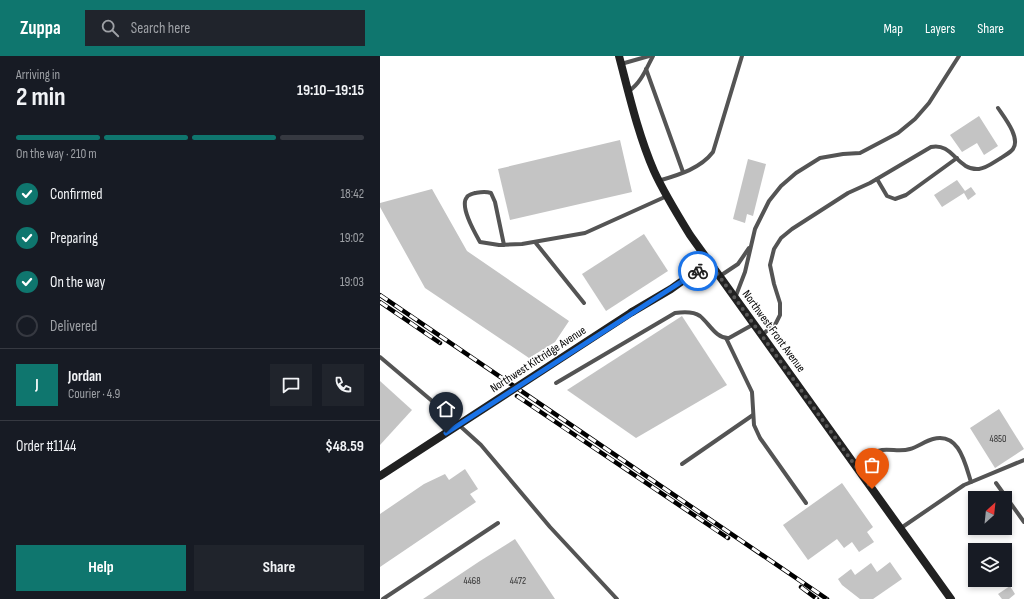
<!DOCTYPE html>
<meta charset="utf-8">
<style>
:root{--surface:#171b24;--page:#20242c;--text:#f1f3f6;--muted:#9ea1a6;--line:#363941;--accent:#0f766e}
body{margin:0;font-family:"Sofia Sans Condensed",sans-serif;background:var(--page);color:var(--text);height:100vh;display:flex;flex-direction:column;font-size:15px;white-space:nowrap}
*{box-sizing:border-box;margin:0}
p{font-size:13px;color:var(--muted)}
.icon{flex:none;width:22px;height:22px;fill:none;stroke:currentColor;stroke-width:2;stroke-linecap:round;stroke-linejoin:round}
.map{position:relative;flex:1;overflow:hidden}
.panel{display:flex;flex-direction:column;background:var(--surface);width:380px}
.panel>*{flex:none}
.needle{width:26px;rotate:27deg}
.fabs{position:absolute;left:588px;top:435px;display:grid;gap:8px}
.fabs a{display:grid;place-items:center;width:44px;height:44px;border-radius:0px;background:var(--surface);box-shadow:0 2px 6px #0003;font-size:20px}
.pin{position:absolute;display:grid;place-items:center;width:34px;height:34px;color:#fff;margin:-41px -17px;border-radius:50% 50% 50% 0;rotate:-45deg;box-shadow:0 0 4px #0007}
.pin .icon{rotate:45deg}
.courier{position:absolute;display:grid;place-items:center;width:40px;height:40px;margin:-20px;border:3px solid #1a73e8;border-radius:50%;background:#fff;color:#222;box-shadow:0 1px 5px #0007}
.head em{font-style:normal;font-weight:700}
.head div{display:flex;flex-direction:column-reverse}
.head{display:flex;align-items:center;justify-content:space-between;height:68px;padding:0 16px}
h1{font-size:26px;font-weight:700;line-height:30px}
.bar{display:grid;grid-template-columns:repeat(4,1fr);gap:6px 4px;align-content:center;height:48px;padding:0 16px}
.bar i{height:5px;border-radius:3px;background:var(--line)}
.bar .selected{background:var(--accent)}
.bar p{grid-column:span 4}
.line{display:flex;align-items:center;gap:10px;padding:0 16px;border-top:1px solid var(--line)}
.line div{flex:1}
.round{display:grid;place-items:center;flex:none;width:42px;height:42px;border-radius:0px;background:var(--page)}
ol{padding:0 16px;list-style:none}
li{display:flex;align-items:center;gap:12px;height:44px}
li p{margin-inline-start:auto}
li .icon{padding:4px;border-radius:50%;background:var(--accent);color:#fff;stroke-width:4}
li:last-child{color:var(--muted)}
li i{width:22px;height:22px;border:2px solid var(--line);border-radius:50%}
.primary-button{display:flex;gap:8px;margin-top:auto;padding:8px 16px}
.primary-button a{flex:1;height:46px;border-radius:0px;background:var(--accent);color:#fff;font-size:16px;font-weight:700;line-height:46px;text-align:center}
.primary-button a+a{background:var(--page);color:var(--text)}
header{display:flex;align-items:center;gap:24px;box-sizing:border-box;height:56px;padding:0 20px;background:var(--accent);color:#fff}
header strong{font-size:19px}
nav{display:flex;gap:22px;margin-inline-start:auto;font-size:14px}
.search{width:280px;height:36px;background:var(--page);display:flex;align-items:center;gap:10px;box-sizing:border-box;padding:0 14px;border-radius:0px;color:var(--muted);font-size:15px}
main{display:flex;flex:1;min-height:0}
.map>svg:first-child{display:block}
.building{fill:#c4c4c4}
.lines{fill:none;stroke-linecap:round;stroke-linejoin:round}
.lane{stroke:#545454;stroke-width:4}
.secondary{stroke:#212121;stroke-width:8}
.rail-casing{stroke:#000;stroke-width:4.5}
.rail{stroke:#fff;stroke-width:3;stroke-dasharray:9;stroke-linecap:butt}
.secondary-bridge{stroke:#212121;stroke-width:8}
.done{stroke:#595959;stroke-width:4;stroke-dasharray:0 7.2}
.route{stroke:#1a73e8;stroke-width:5}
.labels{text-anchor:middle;stroke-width:3;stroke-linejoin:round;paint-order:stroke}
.number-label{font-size:10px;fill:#313131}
.street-label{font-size:12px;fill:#000;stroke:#fff}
</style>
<header>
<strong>Zuppa</strong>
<div class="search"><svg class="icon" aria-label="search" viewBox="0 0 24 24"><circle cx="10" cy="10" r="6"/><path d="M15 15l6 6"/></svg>Search here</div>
<nav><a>Map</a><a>Layers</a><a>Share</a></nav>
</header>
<main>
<section class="panel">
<div class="head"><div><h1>2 min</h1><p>Arriving in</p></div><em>19:10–19:15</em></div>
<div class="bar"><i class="selected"></i><i class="selected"></i><i class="selected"></i><i></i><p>On the way · 210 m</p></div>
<ol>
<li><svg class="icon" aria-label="check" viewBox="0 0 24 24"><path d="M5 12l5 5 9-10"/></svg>Confirmed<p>18:42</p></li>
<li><svg class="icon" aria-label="check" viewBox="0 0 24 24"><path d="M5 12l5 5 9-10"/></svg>Preparing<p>19:02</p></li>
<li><svg class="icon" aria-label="check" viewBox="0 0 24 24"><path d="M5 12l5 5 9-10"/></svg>On the way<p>19:03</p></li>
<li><i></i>Delivered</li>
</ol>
<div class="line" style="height:72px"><b class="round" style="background:var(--accent);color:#fff">J</b><div><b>Jordan</b><p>Courier · 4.9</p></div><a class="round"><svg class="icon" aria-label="chat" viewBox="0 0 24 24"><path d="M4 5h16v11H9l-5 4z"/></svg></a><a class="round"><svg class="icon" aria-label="phone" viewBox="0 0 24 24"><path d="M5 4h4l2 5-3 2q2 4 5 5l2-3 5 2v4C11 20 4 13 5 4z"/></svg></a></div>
<div class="line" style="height:52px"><div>Order #1144</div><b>$48.59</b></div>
<div class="primary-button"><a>Help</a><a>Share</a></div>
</section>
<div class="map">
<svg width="644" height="543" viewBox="0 0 644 543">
<rect width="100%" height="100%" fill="#fff"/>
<g class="building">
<path d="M599 60 618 90 604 99 597 87 582 96 570 79Z"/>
<path d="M240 84 252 136 130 164 118 113Z"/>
<path d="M368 103 386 108 373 160 367 158 365 167 353 163Z"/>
<path d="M577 124 585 135 591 131 596 138 588 144 584 137 562 151 554 139Z"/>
<path d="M52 133 87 195 189 265 175 286 149 302 45 232 0 151V147Z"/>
<path d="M264 178 288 215 226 255 202 218Z"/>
<path d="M302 260 347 329 256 382 187 334Z"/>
<path d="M0 325 32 354 0 389Z"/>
<path d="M619 353 644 393 615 412 590 372Z"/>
<path d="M85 413 98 433 90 438 96 446 0 511V458L44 428 65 418 69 424Z"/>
<path d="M462 427 493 471 487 476 494 486 479 496 472 486 464 492 457 483 428 504 403 469Z"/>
<path d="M135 483 175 543H43L100 505Z"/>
<path d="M510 506 522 523 493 543H480L462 529 458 523 471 513 475 519 491 507 497 516Z"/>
<path d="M630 530 635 538 629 543H622L618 538Z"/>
</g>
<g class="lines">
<g class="lane">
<path d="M241 8 269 0"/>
<path d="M266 13 303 116"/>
<path d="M249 35C261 27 266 13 273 0"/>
<path d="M497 123 507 140 515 143 526 139 577 102"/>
<path d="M278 125C298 119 320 113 333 96L362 0"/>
<path d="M155 186 204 247"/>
<path d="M124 189 115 146 111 137C105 135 101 136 95 137 92 138 88 139 87 141 79 150 95 177 100 186L119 189 142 188 205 177 287 140"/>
<path d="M340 220 358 208 369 192"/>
<path d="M355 242 365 216 375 173 389 145 401 130 416 117 440 102 463 98 480 97 518 77 535 63 549 47 579 0"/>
<path d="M382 279 396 267 400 259V247L394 228 390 209 394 193 401 182 412 173 468 137 490 127 551 91C573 86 577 115 599 113 607 112 614 106 621 102 625 99 630 97 633 93 641 82 624 61 618 52"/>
<path d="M346 282 372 336 374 369 380 382 426 447"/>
<path d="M0 301 58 350 101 389 170 471 237 543"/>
<path d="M176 327 295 257C302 256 313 255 320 260 329 267 336 283 349 282L374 268"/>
<path d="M302 408 373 359"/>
<path d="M476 409C483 404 493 395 502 394 512 393 521 396 530 393 538 391 545 385 553 383 579 376 585 407 591 426"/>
<path d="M616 427 644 466"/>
<path d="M521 472 584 429 644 404"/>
<path d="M3 543 118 467"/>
</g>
<g class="secondary">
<path d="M239 0C249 38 258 78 274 115 284 137 297 158 310 179L571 543"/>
<path d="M252 256 291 233 329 206"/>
</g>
<defs>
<g id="rail">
<path d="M0 239 447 543"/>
<path d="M0 246 60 287"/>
<path d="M137 340 348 482"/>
<path d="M421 531 437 543"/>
</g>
</defs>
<use href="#rail" class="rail-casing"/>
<use href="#rail" class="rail"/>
<path class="secondary-bridge" d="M0 420 252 256"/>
</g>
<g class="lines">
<path class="done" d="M318 215 329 206 492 433"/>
<path class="route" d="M66 377 318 215"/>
</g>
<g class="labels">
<g class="number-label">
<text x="618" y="386">4850</text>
<text x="92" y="528">4468</text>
<text x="138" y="528">4472</text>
</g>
<g class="street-label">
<text transform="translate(394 275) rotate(54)" y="4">Northwest Front Avenue</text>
<text transform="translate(158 303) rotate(-33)" y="4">Northwest Kittridge Avenue</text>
</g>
</g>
</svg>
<div class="fabs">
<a><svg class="needle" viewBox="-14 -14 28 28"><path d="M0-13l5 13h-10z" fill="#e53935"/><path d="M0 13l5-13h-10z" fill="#9ea1a6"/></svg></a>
<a><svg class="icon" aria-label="layers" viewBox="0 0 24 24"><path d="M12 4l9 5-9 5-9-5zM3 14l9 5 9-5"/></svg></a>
</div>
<div class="pin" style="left:492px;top:433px;background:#ea580c"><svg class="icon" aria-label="bag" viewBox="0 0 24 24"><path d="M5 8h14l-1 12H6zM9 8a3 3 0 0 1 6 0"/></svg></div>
<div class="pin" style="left:66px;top:377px;background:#1f2937"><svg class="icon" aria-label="home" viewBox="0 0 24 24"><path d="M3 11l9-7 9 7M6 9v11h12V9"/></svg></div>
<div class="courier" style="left:318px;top:215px"><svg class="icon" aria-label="bike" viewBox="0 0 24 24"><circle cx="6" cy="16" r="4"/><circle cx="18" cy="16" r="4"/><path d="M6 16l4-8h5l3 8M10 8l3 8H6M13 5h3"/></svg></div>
</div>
</main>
